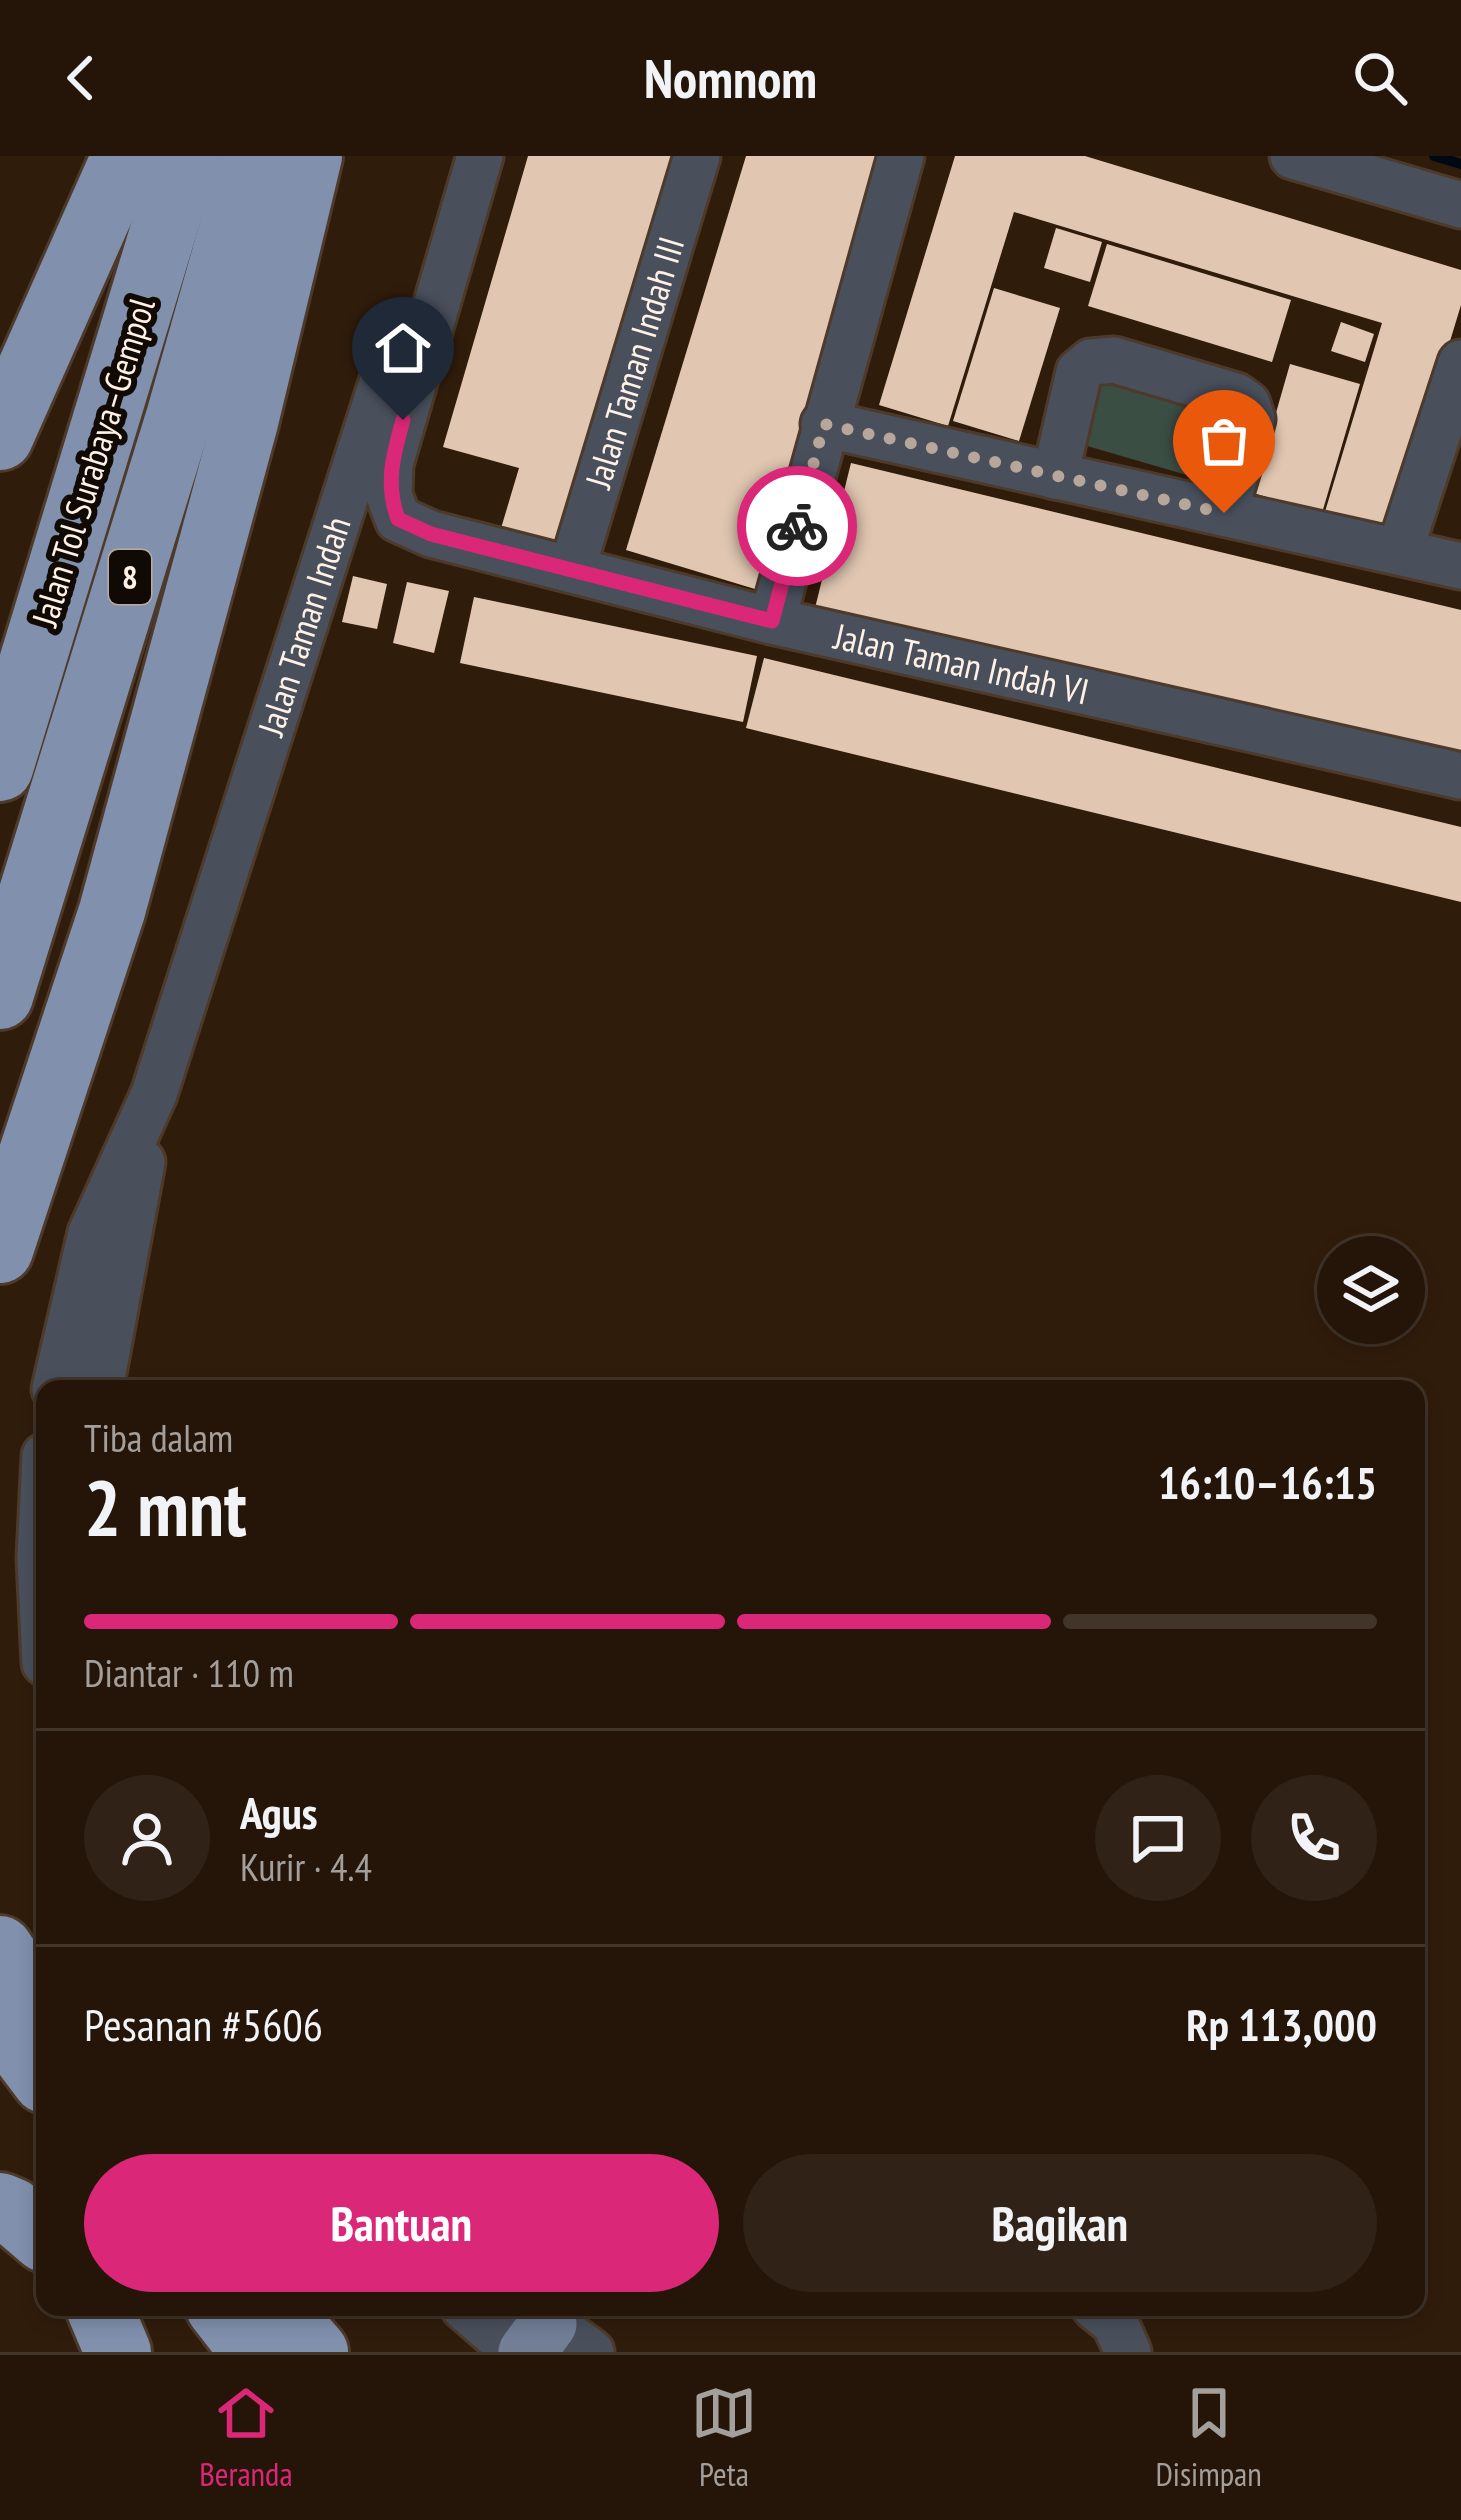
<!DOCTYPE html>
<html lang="id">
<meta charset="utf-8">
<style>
:root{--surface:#241508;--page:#302216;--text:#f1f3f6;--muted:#a39f9c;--line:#413429;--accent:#db2777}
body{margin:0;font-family:"PT Sans Narrow",sans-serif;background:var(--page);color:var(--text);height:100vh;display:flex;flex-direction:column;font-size:45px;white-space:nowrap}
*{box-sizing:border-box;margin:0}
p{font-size:39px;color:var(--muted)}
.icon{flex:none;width:66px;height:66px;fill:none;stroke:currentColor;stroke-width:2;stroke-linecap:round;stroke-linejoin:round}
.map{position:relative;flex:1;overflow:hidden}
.drawer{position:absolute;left:36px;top:1224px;width:1389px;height:936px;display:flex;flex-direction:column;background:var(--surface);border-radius:24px;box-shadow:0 6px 18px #0003,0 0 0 3px var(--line)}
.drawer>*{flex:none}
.buttons{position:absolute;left:1317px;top:1080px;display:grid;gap:24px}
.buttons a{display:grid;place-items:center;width:108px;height:108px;border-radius:50%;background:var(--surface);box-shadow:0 6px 18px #0003,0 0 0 3px var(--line);font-size:60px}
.pin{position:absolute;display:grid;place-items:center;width:102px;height:102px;color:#fff;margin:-123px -51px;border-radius:50% 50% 50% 0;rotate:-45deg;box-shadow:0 0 12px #0007}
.pin .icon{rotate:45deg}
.courier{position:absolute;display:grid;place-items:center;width:120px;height:120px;margin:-60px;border:9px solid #db2777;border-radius:50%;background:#fff;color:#222;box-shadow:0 3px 15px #0007}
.summary em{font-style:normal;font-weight:600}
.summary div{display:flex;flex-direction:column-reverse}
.summary{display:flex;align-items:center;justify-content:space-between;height:204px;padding:0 48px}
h1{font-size:78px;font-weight:600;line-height:90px}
.bar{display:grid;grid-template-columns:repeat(4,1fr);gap:18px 12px;align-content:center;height:144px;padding:0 48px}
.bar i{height:15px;border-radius:9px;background:var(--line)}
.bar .current{background:var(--accent)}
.bar p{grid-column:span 4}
.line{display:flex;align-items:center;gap:30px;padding:0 48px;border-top:3px solid var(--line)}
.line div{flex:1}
.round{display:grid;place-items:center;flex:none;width:126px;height:126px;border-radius:63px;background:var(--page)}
.primary-button{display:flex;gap:24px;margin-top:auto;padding:24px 48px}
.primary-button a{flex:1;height:138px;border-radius:72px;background:var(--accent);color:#fff;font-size:48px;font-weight:600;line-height:138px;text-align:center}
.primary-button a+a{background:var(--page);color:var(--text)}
header{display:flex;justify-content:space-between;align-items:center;height:156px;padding:0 48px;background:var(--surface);font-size:54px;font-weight:600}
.tabs{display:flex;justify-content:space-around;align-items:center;height:168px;border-top:3px solid var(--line);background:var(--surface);font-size:33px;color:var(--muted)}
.tabs a{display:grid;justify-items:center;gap:6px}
.tabs .current{color:var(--accent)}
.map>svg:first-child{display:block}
.green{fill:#3b4e44}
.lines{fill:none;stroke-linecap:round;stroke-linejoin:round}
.stream{stroke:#000913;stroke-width:10}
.building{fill:#e1c7b2}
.minor-casing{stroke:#4d3a2a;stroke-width:51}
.major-casing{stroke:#4d3a2a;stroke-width:63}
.highway-casing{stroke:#4d3a2a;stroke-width:72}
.minor{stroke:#49505c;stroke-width:45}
.major{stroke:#717e96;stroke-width:57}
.highway{stroke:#8090ad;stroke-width:66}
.done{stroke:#b7a699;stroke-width:12;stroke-dasharray:0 21.6}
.route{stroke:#db2777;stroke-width:15}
.labels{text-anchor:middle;stroke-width:12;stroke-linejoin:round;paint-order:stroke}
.shield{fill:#110903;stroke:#b8aba2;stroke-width:3}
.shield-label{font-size:33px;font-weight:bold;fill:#fff1e6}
.street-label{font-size:36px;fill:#fff1e6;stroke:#110903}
</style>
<header><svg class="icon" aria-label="back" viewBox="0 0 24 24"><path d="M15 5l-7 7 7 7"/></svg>Nomnom<svg class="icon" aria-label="search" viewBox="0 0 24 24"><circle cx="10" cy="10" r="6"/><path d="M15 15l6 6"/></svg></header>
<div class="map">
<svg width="1461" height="2196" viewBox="0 0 1461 2196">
<rect width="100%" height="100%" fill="#301c0b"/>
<path class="green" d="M1099 214 1243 256 1221 329 1077 287Z"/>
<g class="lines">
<path class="stream" d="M1434 0 1461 8"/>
</g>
<g class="building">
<path d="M528 0H684L569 399 499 379 519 312 443 291Z"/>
<path d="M746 0H898L765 436 626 394Z"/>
<path d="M955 0H1085L1461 114V149L1391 379 1324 359 1382 167 1014 56 948 270 879 249Z"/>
<path d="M1056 72 1102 86 1090 126 1044 112Z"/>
<path d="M1107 88 1291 144 1272 206 1088 150Z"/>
<path d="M994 132 1060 152 1019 285 953 265Z"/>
<path d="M1341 166 1374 178 1365 206 1331 195Z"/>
<path d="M1290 208 1360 228 1322 357 1253 337Z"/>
<path d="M851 307 1461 454V608L815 452Z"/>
<path d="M353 420 387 428 377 473 342 466Z"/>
<path d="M407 426 449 435 434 497 393 487Z"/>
<path d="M474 441 757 500 743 566 460 507Z"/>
<path d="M764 502 1461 671V746L746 572Z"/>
</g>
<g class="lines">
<defs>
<g id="minor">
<path id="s1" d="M480 0 390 308 389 339 398 363 431 378 772 465 1461 620"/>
<path d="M1293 0 1461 49"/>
<path d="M824 268 1461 410"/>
<path d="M1055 320 1079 216 1091 206 1114 204 1236 240 1247 248 1252 263 1224 357"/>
<path d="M1400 394 1461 207"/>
<path id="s2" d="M572 413 697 0"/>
<path d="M772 465 901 0"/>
<path id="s3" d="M55 1233 91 1077 154 938 391 199"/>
<path d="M100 1233 142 1006"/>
<path d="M45 1300 40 1402 45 1507"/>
<path d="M464 2151 516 2196"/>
<path d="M530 2151 591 2196"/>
<path d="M1095 2151 1115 2167 1128 2196"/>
</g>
<path id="major" d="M527 2196 548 2168"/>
<g id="highway">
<path d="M0 281 125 0"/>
<path d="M0 612 186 0"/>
<path d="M0 840 179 261 253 0"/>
<path d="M0 1094 112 755 245 266 309 0"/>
<path d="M0 1793 45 1859"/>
<path d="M0 1864 45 1924"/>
<path d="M0 2050 12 2055 45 2083"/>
<path d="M99 2151 118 2196"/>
<path d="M219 2151 254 2196"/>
<path d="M276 2151 315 2196"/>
</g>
</defs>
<use href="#minor" class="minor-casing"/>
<use href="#major" class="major-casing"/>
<use href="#highway" class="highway-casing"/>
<use href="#minor" class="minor"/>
<use href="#major" class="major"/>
<use href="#highway" class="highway"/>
</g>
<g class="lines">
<path class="done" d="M797 370 824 268 1224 357"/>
<path class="route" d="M403 264C393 300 385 327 398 363L431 378 772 465 797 370"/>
</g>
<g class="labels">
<rect class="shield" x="109" y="394" width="42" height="54" rx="9"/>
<g class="shield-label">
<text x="130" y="433">8</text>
</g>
<g class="street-label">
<text dy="13" stroke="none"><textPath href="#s2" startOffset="216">Jalan Taman Indah III</textPath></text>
<text transform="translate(93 306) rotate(-73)" y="13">Jalan Tol Surabaya–Gempol</text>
<text dy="13" stroke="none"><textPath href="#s3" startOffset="804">Jalan Taman Indah</textPath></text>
<text dy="13" stroke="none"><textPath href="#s1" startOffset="960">Jalan Taman Indah VI</textPath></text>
</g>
</g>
</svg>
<div class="buttons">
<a><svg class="icon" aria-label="layers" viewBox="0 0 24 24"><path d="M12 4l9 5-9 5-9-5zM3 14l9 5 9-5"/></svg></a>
</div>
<div class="pin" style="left:1224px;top:357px;background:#ea580c"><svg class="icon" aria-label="bag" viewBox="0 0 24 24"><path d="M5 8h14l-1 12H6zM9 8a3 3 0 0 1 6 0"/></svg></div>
<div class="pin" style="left:403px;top:264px;background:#1f2937"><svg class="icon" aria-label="home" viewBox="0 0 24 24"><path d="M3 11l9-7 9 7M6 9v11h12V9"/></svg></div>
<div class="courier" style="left:797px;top:370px"><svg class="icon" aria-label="bike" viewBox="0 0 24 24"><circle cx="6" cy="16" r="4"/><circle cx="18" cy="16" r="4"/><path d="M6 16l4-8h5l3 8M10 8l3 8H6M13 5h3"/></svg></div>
<section class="drawer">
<div class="summary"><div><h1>2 mnt</h1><p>Tiba dalam</p></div><em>16:10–16:15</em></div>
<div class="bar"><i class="current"></i><i class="current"></i><i class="current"></i><i></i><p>Diantar · 110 m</p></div>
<div class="line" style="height:216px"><a class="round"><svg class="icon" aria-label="person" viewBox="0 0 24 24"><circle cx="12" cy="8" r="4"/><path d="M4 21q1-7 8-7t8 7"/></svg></a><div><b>Agus</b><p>Kurir · 4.4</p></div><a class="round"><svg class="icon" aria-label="chat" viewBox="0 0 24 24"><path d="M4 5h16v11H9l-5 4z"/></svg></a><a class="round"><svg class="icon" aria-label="phone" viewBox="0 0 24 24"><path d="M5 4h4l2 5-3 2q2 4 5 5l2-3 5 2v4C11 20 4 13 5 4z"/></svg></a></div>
<div class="line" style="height:156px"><div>Pesanan #5606</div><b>Rp 113,000</b></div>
<div class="primary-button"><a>Bantuan</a><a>Bagikan</a></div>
</section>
</div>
<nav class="tabs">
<a class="current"><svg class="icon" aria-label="home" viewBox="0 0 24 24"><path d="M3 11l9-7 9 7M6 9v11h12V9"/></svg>Beranda</a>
<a><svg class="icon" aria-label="map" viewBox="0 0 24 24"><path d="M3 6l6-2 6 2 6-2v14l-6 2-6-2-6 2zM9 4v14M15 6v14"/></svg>Peta</a>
<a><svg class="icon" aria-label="saved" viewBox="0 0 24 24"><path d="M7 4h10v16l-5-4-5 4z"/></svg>Disimpan</a>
</nav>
